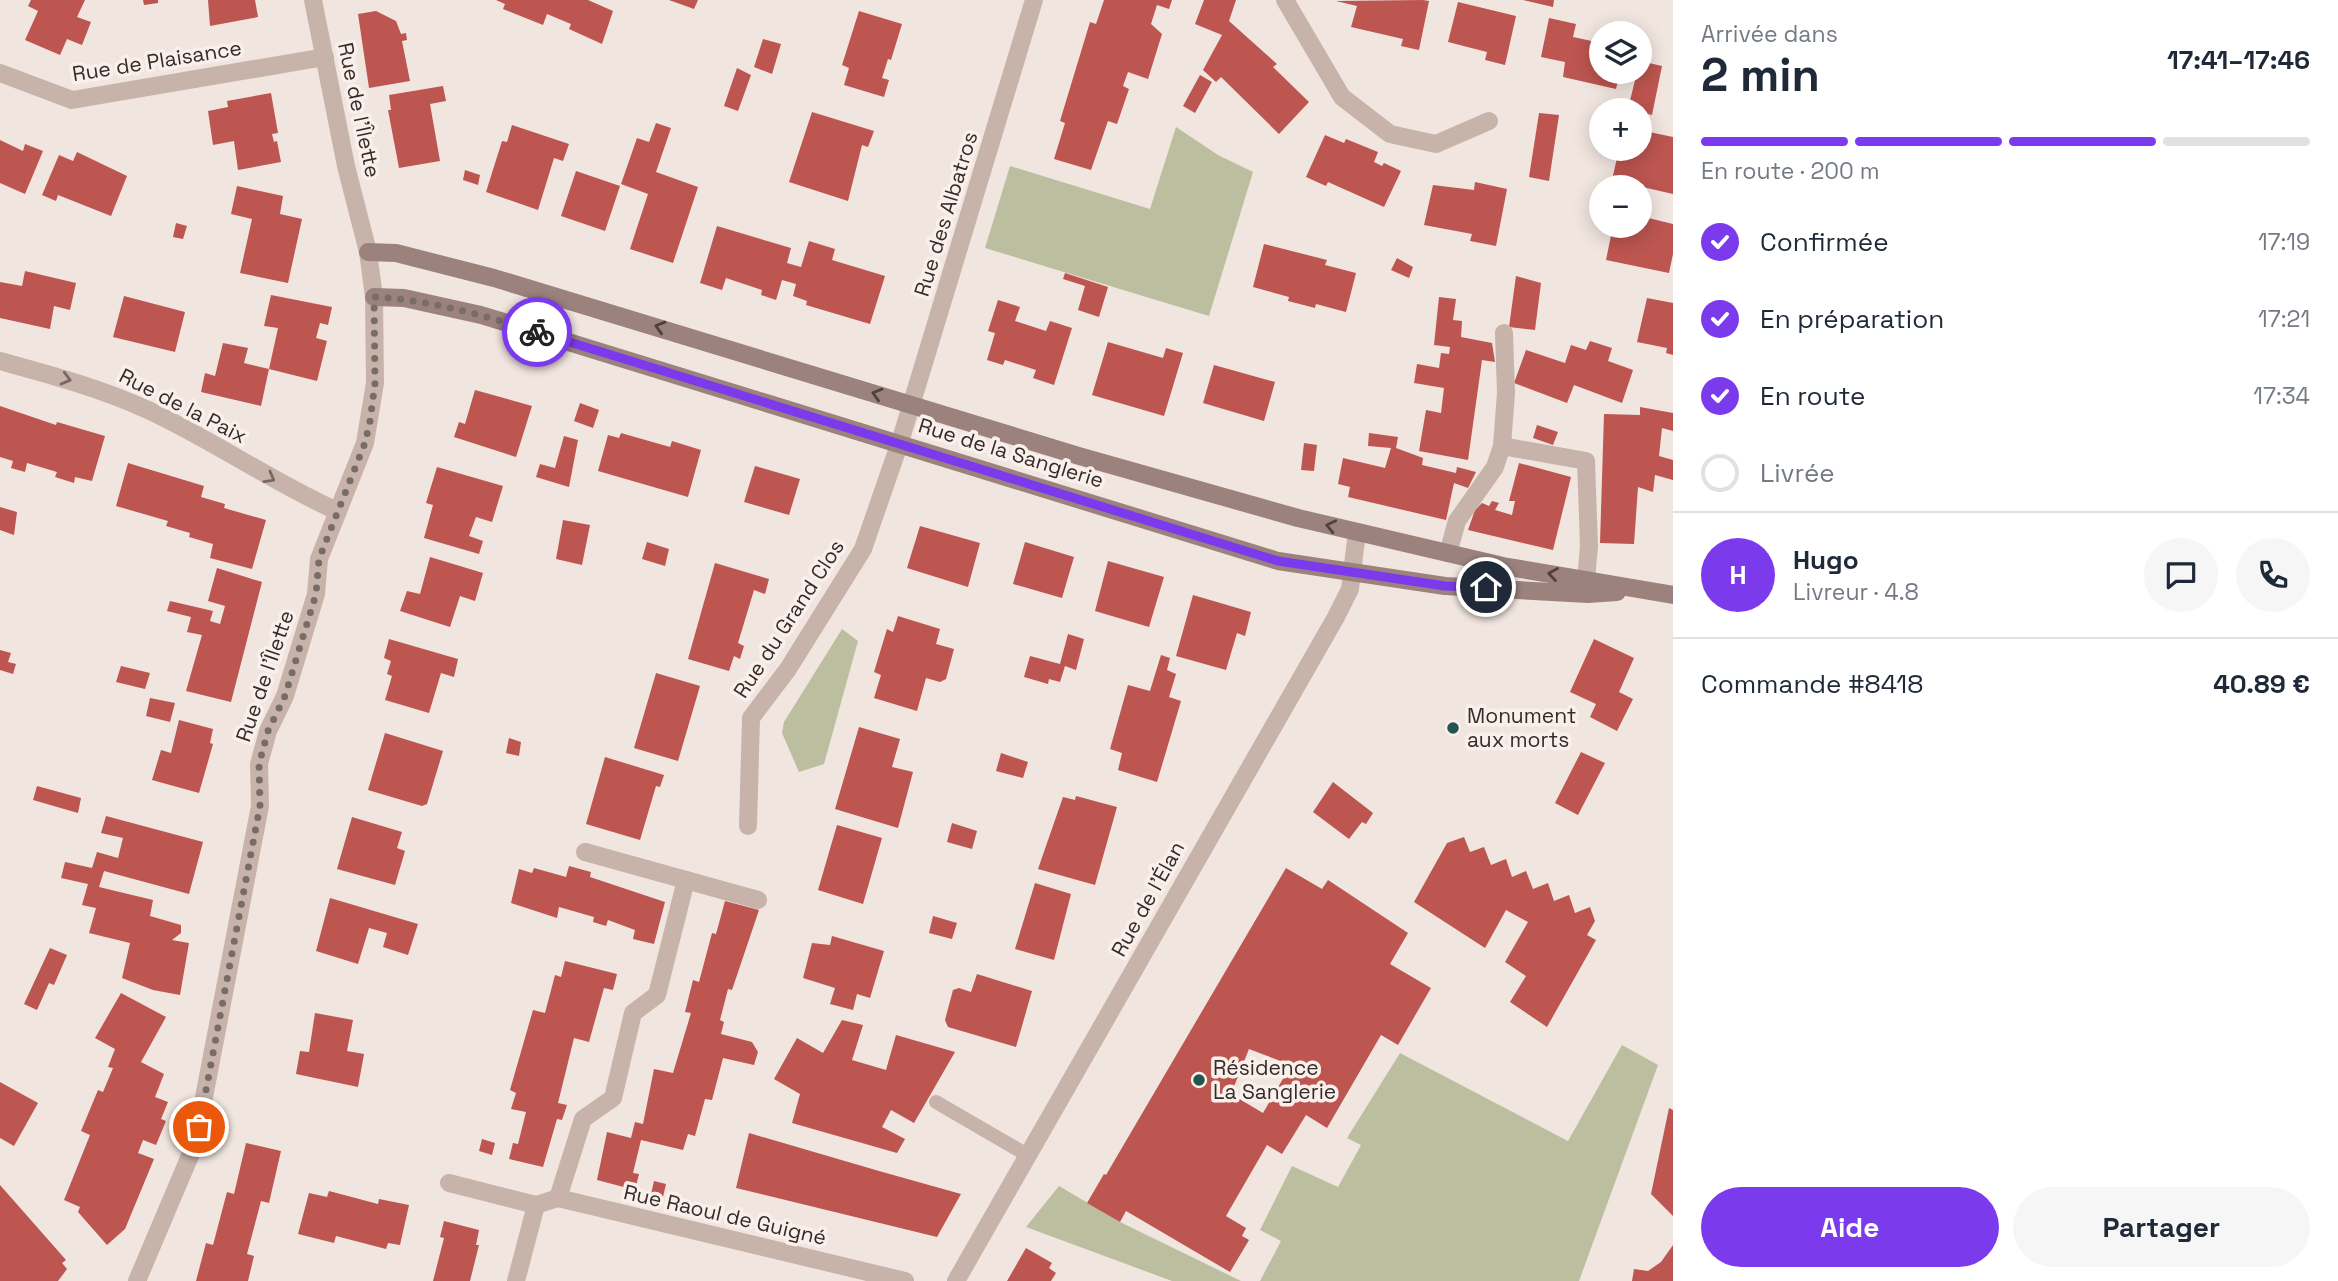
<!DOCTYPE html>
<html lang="fr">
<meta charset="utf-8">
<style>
:root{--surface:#fff;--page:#f6f6f7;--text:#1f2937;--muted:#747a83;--line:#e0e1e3;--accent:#7c3aed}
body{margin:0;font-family:"Space Grotesk",sans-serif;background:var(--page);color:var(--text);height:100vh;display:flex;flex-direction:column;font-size:26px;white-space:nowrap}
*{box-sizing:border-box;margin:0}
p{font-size:23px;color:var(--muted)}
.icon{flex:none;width:38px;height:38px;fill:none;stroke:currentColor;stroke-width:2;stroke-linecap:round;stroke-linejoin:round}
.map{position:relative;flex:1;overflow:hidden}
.sheet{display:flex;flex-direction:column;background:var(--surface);width:665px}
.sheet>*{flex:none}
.tools{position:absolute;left:1589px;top:21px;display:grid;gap:14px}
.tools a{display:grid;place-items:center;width:63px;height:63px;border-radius:50%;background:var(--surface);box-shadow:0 4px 18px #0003;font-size:35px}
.pin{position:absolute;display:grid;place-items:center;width:60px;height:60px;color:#fff;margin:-30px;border:4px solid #fff;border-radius:50%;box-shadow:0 2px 7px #0007}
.courier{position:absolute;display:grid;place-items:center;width:70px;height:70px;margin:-35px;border:5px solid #7c3aed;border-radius:50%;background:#fff;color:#222;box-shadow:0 2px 9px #0007}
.headline em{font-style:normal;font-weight:700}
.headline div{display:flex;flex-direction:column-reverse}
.headline{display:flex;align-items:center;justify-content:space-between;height:119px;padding:0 28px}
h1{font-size:46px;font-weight:700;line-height:52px}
.bar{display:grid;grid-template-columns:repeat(4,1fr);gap:10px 7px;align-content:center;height:84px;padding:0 28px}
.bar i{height:9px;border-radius:5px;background:var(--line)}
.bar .active{background:var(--accent)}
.bar p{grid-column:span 4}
.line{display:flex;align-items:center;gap:18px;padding:0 28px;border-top:2px solid var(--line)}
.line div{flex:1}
.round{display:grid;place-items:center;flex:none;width:74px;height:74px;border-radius:37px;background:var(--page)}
ol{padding:0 28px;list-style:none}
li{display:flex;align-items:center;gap:21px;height:77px}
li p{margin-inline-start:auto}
li .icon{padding:7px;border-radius:50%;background:var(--accent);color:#fff;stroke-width:4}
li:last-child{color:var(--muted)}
li i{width:38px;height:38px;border:4px solid var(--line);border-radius:50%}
.button{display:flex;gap:14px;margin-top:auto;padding:14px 28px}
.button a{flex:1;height:80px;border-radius:42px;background:var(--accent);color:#fff;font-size:28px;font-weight:700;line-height:80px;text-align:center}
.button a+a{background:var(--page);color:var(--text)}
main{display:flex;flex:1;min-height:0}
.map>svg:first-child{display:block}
.green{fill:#bbbf9f}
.building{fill:#bd5550;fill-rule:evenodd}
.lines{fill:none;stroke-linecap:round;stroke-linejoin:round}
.lane{stroke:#c8b3ab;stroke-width:14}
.street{stroke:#c8b3ab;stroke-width:18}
.secondary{stroke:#9c827d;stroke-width:18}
.oneway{stroke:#50413f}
.oneway2{stroke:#786864}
.done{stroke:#786c69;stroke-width:7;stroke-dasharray:0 12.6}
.route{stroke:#7c3aed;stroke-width:9}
.poi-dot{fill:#22564f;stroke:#f9f0eb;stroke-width:2.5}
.labels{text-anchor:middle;stroke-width:7;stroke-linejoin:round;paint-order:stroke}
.street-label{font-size:21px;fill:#372b2a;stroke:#f9f0eb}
.poi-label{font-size:21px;fill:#372b2a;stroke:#f9f0eb;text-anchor:start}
</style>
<main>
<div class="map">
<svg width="1673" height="1281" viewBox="0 0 1673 1281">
<rect width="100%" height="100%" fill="#f1e5df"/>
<g class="green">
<path d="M1176 127 1218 155 1253 172 1209 316 985 248 1010 166 1150 209Z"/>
<path d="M842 629 858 641 824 764 799 772 782 733 784 722Z"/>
<path d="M1622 1045 1658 1065 1579 1281H1260L1281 1241 1260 1230 1292 1166 1338 1187 1361 1145 1347 1138 1400 1053 1568 1141Z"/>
<path d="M1059 1186 1120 1222 1241 1281H1172L1026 1227Z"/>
</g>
<g class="building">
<path d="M31 0H85L77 17 91 22 82 45 67 39 60 55 25 40 38 11 28 6Z"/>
<path d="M143 0H158V3L144 5Z"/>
<path d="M208 0H255L258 17 210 26Z"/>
<path d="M496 0H588L613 11 602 44 569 29 571 24 547 14 543 25 503 9 505 4Z"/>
<path d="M669 0H698L694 9Z"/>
<path d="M1104 0H1172L1169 9 1157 5 1151 24 1162 34 1148 79 1128 72 1123 86 1129 89 1117 124 1108 121 1091 170 1054 159 1065 123 1060 121 1090 22 1096 24Z"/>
<path d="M1204 0H1236L1229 21 1277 64 1273 67 1309 102 1279 134 1221 77 1216 82 1203 70 1222 35 1195 24Z"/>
<path d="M1423 0 1429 1 1419 50 1401 46 1403 39 1351 27 1357 6 1336 1Z"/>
<path d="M1523 0H1554L1553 7Z"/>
<path d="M1458 2 1516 16 1505 65 1485 60 1487 52 1448 42Z"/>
<path d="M376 11 396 21 401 34 406 33 407 40 402 41 410 81 369 88 358 14Z"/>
<path d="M859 11 902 24 891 60 888 59 882 78 889 80 884 97 844 85 849 68 842 65Z"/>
<path d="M1549 18 1576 24 1573 37 1601 43V72H1620L1616 89 1563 77 1565 62 1541 57Z"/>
<path d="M763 39 781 44 772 74 754 67Z"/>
<path d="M1640 61 1662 66 1652 115 1628 109 1637 72H1640Z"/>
<path d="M737 68 751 75 738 111 724 106Z"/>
<path d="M1200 75 1212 82 1195 113 1183 106Z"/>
<path d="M443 86 446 101 430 104 440 161 399 168 388 110H391L389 95Z"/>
<path d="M271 93 278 133 272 134 274 142 277 141 281 162 238 170 234 141 213 145 208 111 228 107 227 101Z"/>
<path d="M812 112 874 131 868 147 862 145 848 201 789 182Z"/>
<path d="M1539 113 1559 115 1549 181 1529 177Z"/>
<path d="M656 123 671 128 656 172 698 187 673 263 630 249 648 194 621 184 637 138 649 142Z"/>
<path d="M512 125 569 144 563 161 554 158 538 210 486 192 502 141 507 142Z"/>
<path d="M1640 130 1673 137V194L1612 180 1619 149H1640Z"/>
<path d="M1325 135 1344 143 1346 139 1378 152 1374 162 1382 166 1384 163 1401 171 1384 207 1328 182 1326 186 1306 177Z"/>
<path d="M0 140 23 151 25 144 43 151 25 194 0 183Z"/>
<path d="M77 152 127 176 111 216 58 195 56 201 42 195 59 155 73 161Z"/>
<path d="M465 170 480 175 478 185 463 180Z"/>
<path d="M576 171 620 186 605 231 561 216Z"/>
<path d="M1475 182 1507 189 1496 246 1470 241 1472 234 1424 225 1433 185 1474 190Z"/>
<path d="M237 186 283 196 280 214 302 219 288 283 240 273 252 219 231 214Z"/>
<path d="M1640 216 1673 224V254L1669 273 1606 260 1613 226H1640Z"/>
<path d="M176 223 187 226 183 239 173 237Z"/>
<path d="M717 226 791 248 787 263 801 267 809 241 835 249 832 260 885 276 870 324 806 305 807 301 793 296 796 284 782 280 776 300 761 295 762 290 726 278 722 290 700 283Z"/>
<path d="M1264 244 1327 260 1325 265 1356 273 1346 312 1316 304 1315 308 1288 301 1289 297 1253 287Z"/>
<path d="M1397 258 1413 267 1409 278 1391 270Z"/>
<path d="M25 271 76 283 70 310 54 306 50 329 0 318V282L22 286Z"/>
<path d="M1065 273 1108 287 1099 317 1078 310 1085 286 1063 279Z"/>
<path d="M1516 276 1541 283 1535 330 1509 327Z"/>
<path d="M271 295 332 307 328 325 320 323 316 338 327 341 317 381 269 369 261 406 201 392 205 373 215 376 223 343 248 348 244 363 269 369 278 328 264 326Z"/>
<path d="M124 296 185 312 175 352 113 337Z"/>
<path d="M1439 297 1456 299 1453 320 1462 321 1461 337 1492 343 1495 362 1482 360 1468 460 1419 451 1426 410 1441 413 1444 388 1414 383 1417 364 1439 368 1441 353 1449 354 1450 347 1434 345Z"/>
<path d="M1647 298 1673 303V355L1666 353 1667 348 1637 342Z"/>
<path d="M998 300 1020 307 1015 321 1046 331 1050 321 1072 328 1054 385 1033 378 1036 370 1005 360 1003 365 987 360 995 333 988 331Z"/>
<path d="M1590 341 1612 348 1608 361 1633 370 1622 403 1574 385 1567 403 1514 383 1526 350 1565 363 1571 345 1586 350Z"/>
<path d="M1108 342 1163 358 1166 348 1183 353 1164 416 1092 395Z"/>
<path d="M1214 365 1275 382 1264 421 1203 403Z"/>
<path d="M475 390 532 406 516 457 454 437 459 422 465 424Z"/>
<path d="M580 403 599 410 593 428 574 421Z"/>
<path d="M0 406 56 425 57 422 105 436 92 481 75 477 74 483 55 477 57 472 27 463 25 472 11 468 13 461 0 457Z"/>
<path d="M1640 407 1673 413V431L1662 428 1659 456 1673 460V480L1655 475 1653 492 1638 487 1634 544 1600 543 1604 414 1640 415Z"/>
<path d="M1537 425 1558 432 1553 445 1533 438Z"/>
<path d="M621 433 670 447 672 441 701 450 688 497 598 471 608 435 619 438Z"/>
<path d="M1369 433 1398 437 1396 448 1423 458 1422 465 1456 473 1457 467 1476 472 1468 488 1454 483 1446 520 1348 497 1350 487 1338 484 1343 458 1385 468 1391 448 1368 446Z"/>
<path d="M564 436 578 440 569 487 536 477 540 464 555 468Z"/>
<path d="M1304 443 1317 445 1314 471 1301 470Z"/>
<path d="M128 463 204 486 201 497 225 504 224 508 266 520 252 569 210 558 213 544 189 537 190 533 166 526 168 521 116 506Z"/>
<path d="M1519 463 1571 477 1553 550 1468 530 1475 510 1482 503 1489 506 1492 501 1499 503 1495 510 1512 515 1515 501H1509Z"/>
<path d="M755 466 800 479 789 515 744 502Z"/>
<path d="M437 467 503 486 492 522 476 517 469 536 483 541 479 554 424 538 433 505 426 503Z"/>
<path d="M0 507 17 512 14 535 0 530Z"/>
<path d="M563 520 590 525 582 565 556 559Z"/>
<path d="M920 526 980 543 968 587 907 568Z"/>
<path d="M647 542 669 549 665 566 642 559Z"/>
<path d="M1025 542 1074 557 1062 598 1013 584Z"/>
<path d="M430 557 483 573 475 601 460 596 450 627 400 611 407 591 420 594Z"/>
<path d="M1108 561 1164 577 1149 627 1095 611Z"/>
<path d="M715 563 769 579 765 594 754 590 738 643 744 646 740 659 734 656 729 671 688 659Z"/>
<path d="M217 568 262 582 231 702 186 691 202 635 187 632 191 617 167 611 170 601 213 611 210 621 220 624 225 606 208 601Z"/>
<path d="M1193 595 1251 612 1245 636 1237 633 1226 670 1176 656Z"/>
<path d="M898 616 940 629 936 644 954 649 946 679 940 682 926 678 917 711 874 698 881 675 874 672 887 629 893 632Z"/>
<path d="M1068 634 1084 639 1076 670 1065 666 1060 682 1049 679 1048 684 1024 677 1030 656 1060 664Z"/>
<path d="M389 639 458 659 454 677 441 673 429 713 385 700 392 676 387 674 391 661 384 658Z"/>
<path d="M1594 639 1634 658 1619 692 1633 699 1617 731 1590 717 1596 704 1570 692Z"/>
<path d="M0 650 11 653 8 662 16 664 13 674 0 670Z"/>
<path d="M1161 655 1170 658 1167 670 1176 674 1169 697 1181 701 1157 782 1118 770 1122 753 1110 749 1128 685 1150 691Z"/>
<path d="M121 666 150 673 145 689 116 682Z"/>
<path d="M656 673 700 686 678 761 634 748Z"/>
<path d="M150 698 175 703 170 722 146 716Z"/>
<path d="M179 720 213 729 210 743 213 744 199 793 152 780 161 750 171 753Z"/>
<path d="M859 727 900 739 892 767 913 772 898 828 835 809Z"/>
<path d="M385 733 443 751 427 804 422 806 368 790Z"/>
<path d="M509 738 521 742 519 756 506 753Z"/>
<path d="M1581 752 1605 763 1578 815 1555 803Z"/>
<path d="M1001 753 1028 762 1023 778 996 771Z"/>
<path d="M605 757 664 775 660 787 656 786 640 840 586 824Z"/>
<path d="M1333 782 1373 813 1366 824 1362 822 1349 839 1313 812Z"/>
<path d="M37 786 81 798 78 813 33 800Z"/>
<path d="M1076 796 1117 807 1095 885 1038 869 1063 797 1075 800Z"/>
<path d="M106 816 203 842 189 894 104 871 99 887 153 900 150 916 181 925V933L172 940 189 943 180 995 153 990 122 978 130 943 89 933 96 908 82 905 88 884 61 878 65 862 92 868 97 852 118 858 123 838 101 833Z"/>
<path d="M352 817 402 832 397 848 405 851 395 885 337 869Z"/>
<path d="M952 823 977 831 972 849 947 842Z"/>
<path d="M837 825 882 838 863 904 818 890Z"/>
<path d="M1464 837 1470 852 1484 847 1491 865 1506 859 1512 877 1526 871 1533 889 1548 883 1554 901 1569 895 1575 913 1590 907 1595 921 1587 935 1596 940 1547 1027 1510 1002 1526 976 1505 962 1528 922 1506 910 1485 948 1414 902 1447 843Z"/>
<path d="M569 866 591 872 590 877 665 902 654 944 633 939 635 930 608 920 606 926 593 922 594 917 559 907 557 918 511 903 519 869 532 873 534 868 566 877Z"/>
<path d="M1286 868 1322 889 1328 880 1408 933 1390 964 1431 988 1398 1045 1381 1035 1327 1128 1306 1115 1282 1154 1267 1145 1226 1216 1246 1228 1242 1236 1249 1240 1230 1272 1126 1211 1120 1222 1087 1203 1104 1174 1106 1175ZM1249 1049 1291 1065 1263 1113 1231 1094Z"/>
<path d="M1035 883 1071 894 1054 960 1015 949Z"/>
<path d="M330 898 418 924 408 955 383 947 387 933 369 928 358 964 316 951Z"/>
<path d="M725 901 759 910 732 990 728 989 720 1020 724 1022 721 1034 752 1042 758 1052 754 1065 723 1058 712 1100 705 1099 695 1136 688 1134 683 1150 641 1140 633 1173 639 1174 635 1190 597 1180 607 1132 631 1138 635 1122 643 1124 654 1069 673 1073 691 1013 685 1012 693 980 699 982 712 933 716 934Z"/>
<path d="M933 916 957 923 952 939 929 933Z"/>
<path d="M832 936 884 951 870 998 857 994 853 1010 830 1004 835 988 803 978 812 943 830 945Z"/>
<path d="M50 948 67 955 54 985 49 983 37 1010 24 1004Z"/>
<path d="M565 961 617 974 613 990 604 988 589 1042 574 1038 558 1103 567 1105 562 1120 557 1119 543 1167 509 1159 513 1143 518 1144 526 1112 511 1109 516 1093 510 1090 533 1010 545 1013 555 975 561 977Z"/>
<path d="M977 974 1032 991 1016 1047 948 1027 945 1020 953 990 959 988 971 992Z"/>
<path d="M121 993 166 1017 141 1062 164 1074 155 1097 168 1102 161 1119 166 1121 156 1145 143 1140 138 1153 154 1159 125 1229 107 1245 78 1212 80 1207 64 1200 90 1135 81 1131 98 1090 103 1092 113 1068 108 1067 115 1049 95 1038Z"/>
<path d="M315 1013 353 1020 347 1051 364 1054 358 1087 296 1074 300 1051 309 1052Z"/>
<path d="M842 1020 863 1025 852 1060 886 1070 896 1035 955 1052 914 1123 891 1110 882 1127 905 1139 897 1153 792 1123 800 1094 774 1079 797 1038 823 1053Z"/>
<path d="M0 1082 38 1103 14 1146 0 1138Z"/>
<path d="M1669 1108 1673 1110V1216L1651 1194Z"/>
<path d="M749 1133 879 1171 961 1194 937 1237 736 1188Z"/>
<path d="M482 1139 495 1143 492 1155 479 1151Z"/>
<path d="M246 1143 281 1151 269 1203 261 1201 247 1254 254 1256 248 1281H196L206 1243 213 1245 227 1192 234 1194Z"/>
<path d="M654 1181 666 1184 663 1197 651 1194Z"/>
<path d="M0 1185 66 1260 62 1263 67 1269 58 1281H0Z"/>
<path d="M329 1191 378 1204 379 1199 409 1205 400 1245 388 1243 386 1249 336 1236 334 1243 298 1234 309 1193 327 1197Z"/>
<path d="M444 1221 479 1230 476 1245H479L470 1281H433L444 1238 440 1237Z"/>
<path d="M1673 1245V1281H1632L1634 1269 1648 1271 1661 1262Z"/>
<path d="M1026 1248 1052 1263 1049 1268 1056 1273 1051 1281H1007Z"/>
</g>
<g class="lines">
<path class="lane" d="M936 1102 1029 1156"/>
<g class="street">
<path d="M1285 0 1342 97 1390 134 1436 144 1489 121"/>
<path d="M0 73 72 100 325 57"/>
<path d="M0 361C51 375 100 388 148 410 213 440 272 482 337 511"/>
<path d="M1502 446 1586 461 1589 546 1586 580"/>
<path d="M1448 553 1457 521 1495 467 1502 446 1506 393 1504 333"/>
<path d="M748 826 751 718 788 669 863 549 900 442 1034 0"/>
<path d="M585 852 758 900"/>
<path d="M449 1183 536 1205"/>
<path d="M558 1198 583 1119 613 1098 633 1013 657 995 686 880"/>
<path d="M137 1281 195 1144 260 806 259 764 268 731 285 696 316 594 319 559 365 443 375 383 374 297 368 252 346 166 313 0"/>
<path d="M516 1281 536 1205 558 1198 905 1281"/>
<path d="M956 1281 1336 617 1350 589 1357 532"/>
</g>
<g class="secondary">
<path d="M368 252 396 253 494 278 1079 456 1298 518 1503 566 1673 595"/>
<path d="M374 297 404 298 481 315 1278 561 1445 586 1588 594 1617 592"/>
</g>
</g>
<defs><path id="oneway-chevron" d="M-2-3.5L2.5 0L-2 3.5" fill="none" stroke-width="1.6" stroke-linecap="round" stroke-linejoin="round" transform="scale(1.75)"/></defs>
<g class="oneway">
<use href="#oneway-chevron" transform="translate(660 327) rotate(-164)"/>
<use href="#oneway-chevron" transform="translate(877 394) rotate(-163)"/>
<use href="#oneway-chevron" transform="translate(1331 526) rotate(-167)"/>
<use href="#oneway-chevron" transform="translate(1553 574) rotate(-170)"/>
</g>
<g class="oneway2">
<use href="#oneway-chevron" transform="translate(66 379) rotate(15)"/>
<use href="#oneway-chevron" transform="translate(270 478) rotate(29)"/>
</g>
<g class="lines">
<path class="done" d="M199 1127 260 806 259 764 268 731 285 696 316 594 319 559 365 443 370 421 375 383 374 297C430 300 483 315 537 332"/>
<path class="route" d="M537 332 1278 561 1445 586 1486 587"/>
</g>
<g class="poi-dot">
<circle cx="1453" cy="728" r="7"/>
<circle cx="1199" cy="1080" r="7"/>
</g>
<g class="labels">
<g class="street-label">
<text transform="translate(157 61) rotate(-9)" y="7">Rue de Plaisance</text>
<text transform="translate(359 110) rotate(78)" y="7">Rue de l'Îlette</text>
<text transform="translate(946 214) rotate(-73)" y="7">Rue des Albatros</text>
<text transform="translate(183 406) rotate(27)" y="7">Rue de la Paix</text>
<text transform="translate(1011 453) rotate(17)" y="7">Rue de la Sanglerie</text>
<text transform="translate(789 619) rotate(-57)" y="7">Rue du Grand Clos</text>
<text transform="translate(265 676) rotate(-71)" y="7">Rue de l'Îlette</text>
<text transform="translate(1148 899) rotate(-61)" y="7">Rue de l'Élan</text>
<text transform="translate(725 1215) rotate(13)" y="7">Rue Raoul de Guigné</text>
</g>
<g class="poi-label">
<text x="1467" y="723">Monument<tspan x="1467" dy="24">aux morts</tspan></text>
<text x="1213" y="1075">Résidence<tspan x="1213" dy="24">La Sanglerie</tspan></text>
</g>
</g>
</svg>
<div class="tools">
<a><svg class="icon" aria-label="layers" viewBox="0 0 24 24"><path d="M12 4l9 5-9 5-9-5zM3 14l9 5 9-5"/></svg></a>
<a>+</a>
<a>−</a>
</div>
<div class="pin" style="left:199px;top:1127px;background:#ea580c"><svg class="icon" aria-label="bag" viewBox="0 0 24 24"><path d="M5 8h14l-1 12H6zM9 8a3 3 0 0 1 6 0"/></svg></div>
<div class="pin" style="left:1486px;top:587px;background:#1f2937"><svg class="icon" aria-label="home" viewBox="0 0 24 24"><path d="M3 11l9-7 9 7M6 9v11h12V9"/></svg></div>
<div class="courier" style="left:537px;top:332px"><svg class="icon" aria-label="bike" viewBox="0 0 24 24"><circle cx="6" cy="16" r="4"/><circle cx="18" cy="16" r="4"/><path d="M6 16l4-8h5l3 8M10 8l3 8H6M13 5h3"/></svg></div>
</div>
<section class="sheet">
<div class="headline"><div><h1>2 min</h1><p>Arrivée dans</p></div><em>17:41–17:46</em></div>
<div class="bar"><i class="active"></i><i class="active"></i><i class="active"></i><i></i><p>En route · 200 m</p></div>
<ol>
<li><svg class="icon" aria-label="check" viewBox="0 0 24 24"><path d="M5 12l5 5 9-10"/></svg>Confirmée<p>17:19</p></li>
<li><svg class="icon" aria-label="check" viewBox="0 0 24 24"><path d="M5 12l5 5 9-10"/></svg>En préparation<p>17:21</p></li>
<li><svg class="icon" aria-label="check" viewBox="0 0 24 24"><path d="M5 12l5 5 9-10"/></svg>En route<p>17:34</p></li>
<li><i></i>Livrée</li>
</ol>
<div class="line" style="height:126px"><b class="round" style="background:var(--accent);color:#fff">H</b><div><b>Hugo</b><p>Livreur · 4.8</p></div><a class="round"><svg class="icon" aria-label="chat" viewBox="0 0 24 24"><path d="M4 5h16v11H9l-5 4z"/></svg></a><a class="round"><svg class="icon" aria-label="phone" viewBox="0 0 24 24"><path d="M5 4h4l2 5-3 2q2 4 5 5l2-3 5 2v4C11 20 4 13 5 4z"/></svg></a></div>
<div class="line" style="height:91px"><div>Commande #8418</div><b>40.89 €</b></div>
<div class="button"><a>Aide</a><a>Partager</a></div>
</section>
</main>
